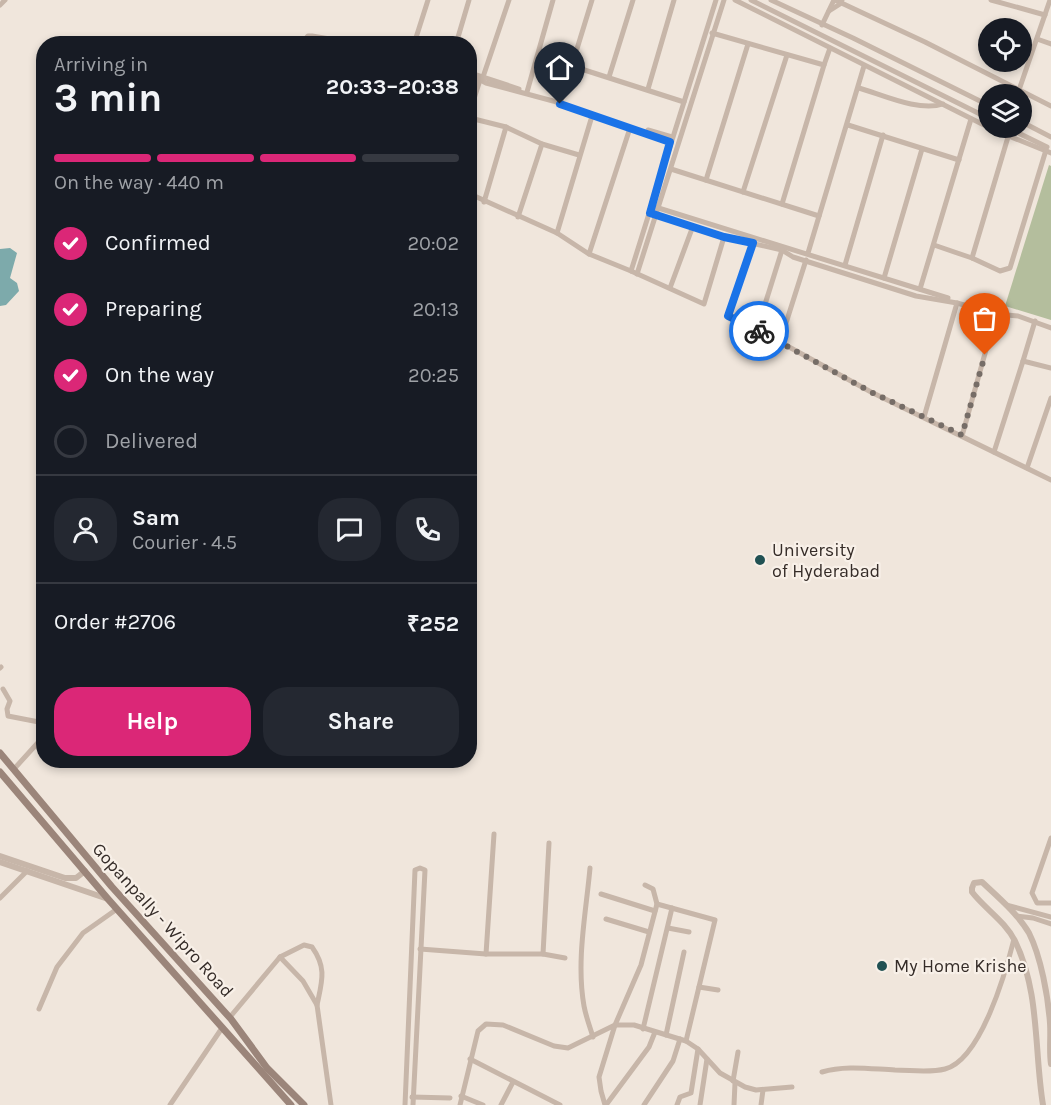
<!DOCTYPE html>
<meta charset="utf-8">
<style>
:root{--surface:#171b24;--page:#242831;--text:#f1f3f6;--muted:#9ea1a6;--line:#363941;--accent:#db2777}
body{margin:0;font-family:Karla,sans-serif;background:var(--page);color:var(--text);height:100vh;display:flex;flex-direction:column;font-size:22px;white-space:nowrap}
*{box-sizing:border-box;margin:0}
p{font-size:20px;color:var(--muted)}
.icon{flex:none;width:33px;height:33px;fill:none;stroke:currentColor;stroke-width:2;stroke-linecap:round;stroke-linejoin:round}
.map{position:relative;flex:1;overflow:hidden}
.details{position:absolute;left:36px;top:36px;width:441px;height:732px;display:flex;flex-direction:column;background:var(--surface);border-radius:24px;box-shadow:0 3px 9px #0003}
.details>*{flex:none}
.buttons{position:absolute;left:978px;top:18px;display:grid;gap:12px}
.buttons a{display:grid;place-items:center;width:54px;height:54px;border-radius:50%;background:var(--surface);box-shadow:0 3px 9px #0003;font-size:30px}
.pin{position:absolute;display:grid;place-items:center;width:51px;height:51px;color:#fff;margin:-62px -26px;border-radius:50% 50% 50% 0;rotate:-45deg;box-shadow:0 0 6px #0007}
.pin .icon{rotate:45deg}
.courier{position:absolute;display:grid;place-items:center;width:60px;height:60px;margin:-30px;border:4px solid #1a73e8;border-radius:50%;background:#fff;color:#222;box-shadow:0 2px 8px #0007}
.head em{font-style:normal;font-weight:700}
.head div{display:flex;flex-direction:column-reverse}
.head{display:flex;align-items:center;justify-content:space-between;height:102px;padding:0 18px}
h1{font-size:39px;font-weight:700;line-height:45px}
.bar{display:grid;grid-template-columns:repeat(4,1fr);gap:9px 6px;align-content:center;height:72px;padding:0 18px}
.bar i{height:8px;border-radius:4px;background:var(--line)}
.bar .selected{background:var(--accent)}
.bar p{grid-column:span 4}
.line{display:flex;align-items:center;gap:15px;padding:0 18px;border-top:2px solid var(--line)}
.line div{flex:1}
.round{display:grid;place-items:center;flex:none;width:63px;height:63px;border-radius:24px;background:var(--page)}
ol{padding:0 18px;list-style:none}
li{display:flex;align-items:center;gap:18px;height:66px}
li p{margin-inline-start:auto}
li .icon{padding:6px;border-radius:50%;background:var(--accent);color:#fff;stroke-width:4}
li:last-child{color:var(--muted)}
li i{width:33px;height:33px;border:3px solid var(--line);border-radius:50%}
.cta{display:flex;gap:12px;margin-top:auto;padding:12px 18px}
.cta a{flex:1;height:69px;border-radius:24px;background:var(--accent);color:#fff;font-size:24px;font-weight:700;line-height:69px;text-align:center}
.cta a+a{background:var(--page);color:var(--text)}
.map>svg:first-child{display:block}
.green{fill:#b4be9d}
.water{fill:#7daaab}
.lines{fill:none;stroke-linecap:round;stroke-linejoin:round}
.minor{stroke:#c7b6a9;stroke-width:5}
.tertiary{stroke:#c7b6a9;stroke-width:6}
.secondary{stroke:#9b857a;stroke-width:7}
.done{stroke:#766d67;stroke-width:6;stroke-dasharray:0 10.8}
.route{stroke:#1a73e8;stroke-width:8}
.poi-dot{fill:#215153;stroke:#f8f0e8;stroke-width:2}
.labels{text-anchor:middle;stroke-width:4.5;stroke-linejoin:round;paint-order:stroke}
.poi-label{font-size:18px;fill:#352c28;stroke:#f8f0e8;text-anchor:start}
.street-label{font-size:18px;fill:#352c28;stroke:#f8f0e8}
</style>
<div class="map">
<svg width="1051" height="1105" viewBox="0 0 1051 1105">
<rect width="100%" height="100%" fill="#f0e6dc"/>
<path class="green" d="M1049 165 1051 166V320L1005 306Z"/>
<path class="water" d="M10 248 17 253 10 278 17 283 19 291 6 305 0 306V249Z"/>
<g class="lines">
<g class="minor">
<path d="M735 0 988 127"/>
<path d="M751 0 988 118"/>
<path d="M771 0 853 38 988 105"/>
<path d="M835 0 925 42 1051 106"/>
<path d="M991 0 1045 15"/>
<path d="M0 5 5 0"/>
<path d="M829 11 840 4 842 0"/>
<path d="M822 25 834 0"/>
<path d="M712 33 824 65 782 204"/>
<path d="M1037 39 1051 44"/>
<path d="M301 44 308 36H312L359 44"/>
<path d="M414 44 428 0"/>
<path d="M456 44 469 0"/>
<path d="M824 65 830 48"/>
<path d="M572 66 684 102"/>
<path d="M470 74 486 83 553 101 670 142"/>
<path d="M477 75 519 89"/>
<path d="M483 77 509 0"/>
<path d="M609 77 633 0"/>
<path d="M859 88C883 95 919 112 943 104"/>
<path d="M648 89 674 0"/>
<path d="M1019 90 1050 0"/>
<path d="M527 92 553 0"/>
<path d="M560 104 592 0"/>
<path d="M470 111 480 80"/>
<path d="M470 118 506 127 542 144 579 155"/>
<path d="M1022 122 1051 137"/>
<path d="M848 125 959 160"/>
<path d="M989 128 1051 153"/>
<path d="M1008 128 1047 147"/>
<path d="M648 130 672 137"/>
<path d="M671 169 819 216"/>
<path d="M706 180 748 44"/>
<path d="M743 192 787 55"/>
<path d="M470 194 557 233 589 254 631 271 704 304 724 237"/>
<path d="M484 202 506 127"/>
<path d="M652 206 948 298"/>
<path d="M650 213 724 237 782 250 793 257 916 296 957 303 996 314 1018 316 1051 328"/>
<path d="M518 217 542 144"/>
<path d="M557 233 592 116"/>
<path d="M753 243 728 316 780 342 871 392 1051 480"/>
<path d="M934 245 972 258 1000 271 1010 268 1046 150"/>
<path d="M808 253 864 66"/>
<path d="M589 254 630 128"/>
<path d="M972 258 1008 137"/>
<path d="M845 265 883 135"/>
<path d="M631 271 716 0"/>
<path d="M637 274 724 0"/>
<path d="M884 278 922 149"/>
<path d="M670 288 693 226"/>
<path d="M920 289 971 119"/>
<path d="M757 330 782 250"/>
<path d="M780 342 806 260"/>
<path d="M1023 361 1035 321"/>
<path d="M924 417 957 303"/>
<path d="M962 436 996 314"/>
<path d="M994 452 1023 361 1051 368"/>
<path d="M1027 468 1051 398"/>
<path d="M0 668 1 667"/>
<path d="M3 689 10 701 7 709 8 716 44 723"/>
<path d="M14 769 44 736"/>
<path d="M1051 838 1032 893 1037 903H1051"/>
<path d="M590 868C586 913 576 961 584 1006 586 1017 590 1027 593 1037"/>
<path d="M601 894 655 911"/>
<path d="M0 898 27 871"/>
<path d="M657 904 715 920 686 1041"/>
<path d="M1006 905 1051 917"/>
<path d="M1016 916 1033 918 1051 924"/>
<path d="M606 919 649 932"/>
<path d="M668 928 689 932"/>
<path d="M420 949 486 954H543L565 958"/>
<path d="M486 954 494 834"/>
<path d="M543 954 549 843"/>
<path d="M280 957 304 945 312 947C327 968 322 981 317 1005"/>
<path d="M699 987 718 990"/>
<path d="M39 1009 57 967 83 933 117 909"/>
<path d="M230 1017 280 957 303 981 317 1005 331 1105"/>
<path d="M643 1029 672 908"/>
<path d="M666 1035 684 952"/>
<path d="M470 1059 560 1105"/>
<path d="M822 1072C845 1065 871 1069 895 1070 911 1070 929 1073 945 1069 981 1060 1006 971 1014 939"/>
<path d="M733 1081 738 1052"/>
<path d="M461 1096 483 1105"/>
<path d="M412 1097 450 1098"/>
<path d="M170 1105 222 1028"/>
<path d="M405 1105 415 870 420 868 425 870 413 1105"/>
<path d="M460 1105 478 1031 486 1024 503 1025 554 1046 568 1048 615 1025H634L686 1041 698 1049 720 1073 745 1087 756 1090 792 1087"/>
<path d="M501 1105 513 1082"/>
<path d="M605 1105 601 1091 599 1077 615 1025 641 965 657 904 653 889 645 885"/>
<path d="M606 1105 649 1047 655 1032"/>
<path d="M644 1105 673 1061 680 1039"/>
<path d="M677 1105 680 1097 691 1093 698 1049"/>
<path d="M700 1105 707 1059"/>
<path d="M734 1105 735 1083"/>
<path d="M761 1105 763 1090"/>
</g>
<g class="tertiary">
<path d="M0 856 65 878H76L85 871"/>
<path d="M0 862 108 899"/>
<path d="M1043 1105C1034 1050 1040 992 1015 941 1005 921 985 909 972 892V888L974 883 982 882C998 897 1018 914 1029 933 1041 957 1048 996 1050 1023 1051 1037 1049 1051 1051 1064"/>
</g>
<g class="secondary">
<path d="M0 753 112 887 231 1019 267 1068 304 1105"/>
<path d="M0 772 108 899 291 1105"/>
</g>
</g>
<g class="lines">
<path class="done" d="M759 331 871 392 962 435 985 355"/>
<path class="route" d="M560 104 670 142 650 213 724 237 753 243 728 316 759 331"/>
</g>
<g class="poi-dot">
<circle cx="760" cy="560" r="6"/>
<circle cx="882" cy="966" r="6"/>
</g>
<g class="labels">
<g class="poi-label">
<text x="772" y="556">University<tspan x="772" dy="21">of Hyderabad</tspan></text>
<text x="894" y="972">My Home Krishe</text>
</g>
<g class="street-label">
<text transform="translate(163 920) rotate(48)" y="6">Gopanpally - Wipro Road</text>
</g>
</g>
</svg>
<div class="buttons">
<a><svg class="icon" aria-label="locate" viewBox="0 0 24 24"><circle cx="12" cy="12" r="6"/><path d="M12 2v4M12 18v4M2 12h4M18 12h4"/></svg></a>
<a><svg class="icon" aria-label="layers" viewBox="0 0 24 24"><path d="M12 4l9 5-9 5-9-5zM3 14l9 5 9-5"/></svg></a>
</div>
<div class="pin" style="left:985px;top:355px;background:#ea580c"><svg class="icon" aria-label="bag" viewBox="0 0 24 24"><path d="M5 8h14l-1 12H6zM9 8a3 3 0 0 1 6 0"/></svg></div>
<div class="pin" style="left:560px;top:104px;background:#1f2937"><svg class="icon" aria-label="home" viewBox="0 0 24 24"><path d="M3 11l9-7 9 7M6 9v11h12V9"/></svg></div>
<div class="courier" style="left:759px;top:331px"><svg class="icon" aria-label="bike" viewBox="0 0 24 24"><circle cx="6" cy="16" r="4"/><circle cx="18" cy="16" r="4"/><path d="M6 16l4-8h5l3 8M10 8l3 8H6M13 5h3"/></svg></div>
<section class="details">
<div class="head"><div><h1>3 min</h1><p>Arriving in</p></div><em>20:33–20:38</em></div>
<div class="bar"><i class="selected"></i><i class="selected"></i><i class="selected"></i><i></i><p>On the way · 440 m</p></div>
<ol>
<li><svg class="icon" aria-label="check" viewBox="0 0 24 24"><path d="M5 12l5 5 9-10"/></svg>Confirmed<p>20:02</p></li>
<li><svg class="icon" aria-label="check" viewBox="0 0 24 24"><path d="M5 12l5 5 9-10"/></svg>Preparing<p>20:13</p></li>
<li><svg class="icon" aria-label="check" viewBox="0 0 24 24"><path d="M5 12l5 5 9-10"/></svg>On the way<p>20:25</p></li>
<li><i></i>Delivered</li>
</ol>
<div class="line" style="height:108px"><a class="round"><svg class="icon" aria-label="person" viewBox="0 0 24 24"><circle cx="12" cy="8" r="4"/><path d="M4 21q1-7 8-7t8 7"/></svg></a><div><b>Sam</b><p>Courier · 4.5</p></div><a class="round"><svg class="icon" aria-label="chat" viewBox="0 0 24 24"><path d="M4 5h16v11H9l-5 4z"/></svg></a><a class="round"><svg class="icon" aria-label="phone" viewBox="0 0 24 24"><path d="M5 4h4l2 5-3 2q2 4 5 5l2-3 5 2v4C11 20 4 13 5 4z"/></svg></a></div>
<div class="line" style="height:78px"><div>Order #2706</div><b>₹252</b></div>
<div class="cta"><a>Help</a><a>Share</a></div>
</section>
</div>
